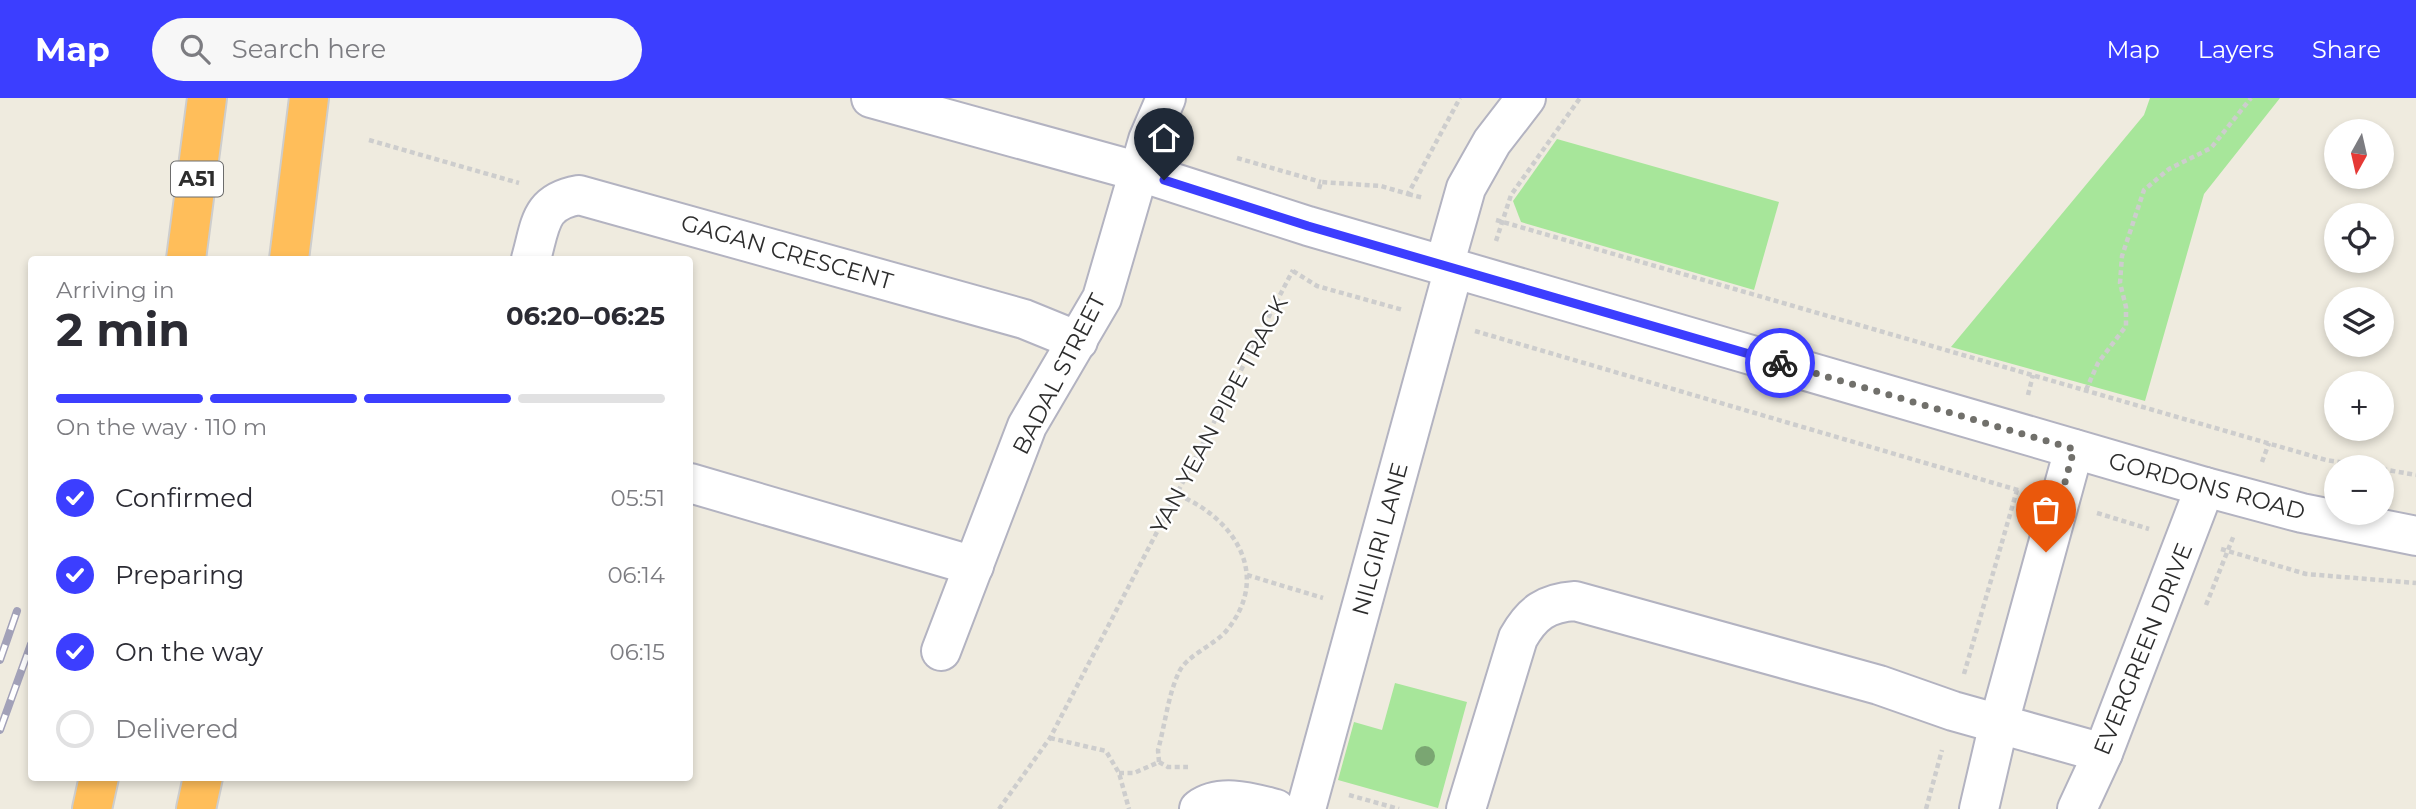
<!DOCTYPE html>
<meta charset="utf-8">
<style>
:root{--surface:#fff;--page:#f7f7f7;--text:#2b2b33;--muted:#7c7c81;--line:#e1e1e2;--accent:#3c3eff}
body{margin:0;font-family:Montserrat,sans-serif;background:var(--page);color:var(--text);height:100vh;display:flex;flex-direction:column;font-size:26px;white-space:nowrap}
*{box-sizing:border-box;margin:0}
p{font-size:23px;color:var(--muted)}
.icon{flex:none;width:38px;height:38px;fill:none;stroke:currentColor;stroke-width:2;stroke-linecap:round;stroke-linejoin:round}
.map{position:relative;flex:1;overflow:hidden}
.side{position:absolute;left:28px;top:158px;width:665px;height:525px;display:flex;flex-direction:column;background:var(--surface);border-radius:7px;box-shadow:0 4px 10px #0003}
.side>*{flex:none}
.needle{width:46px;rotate:188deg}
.controls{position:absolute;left:2324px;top:21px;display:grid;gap:14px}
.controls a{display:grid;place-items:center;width:70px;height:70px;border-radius:50%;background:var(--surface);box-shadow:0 4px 10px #0003;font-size:35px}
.pin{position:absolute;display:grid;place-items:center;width:60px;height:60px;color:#fff;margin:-72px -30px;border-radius:50% 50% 50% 0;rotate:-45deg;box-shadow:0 0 7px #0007}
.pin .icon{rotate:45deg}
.courier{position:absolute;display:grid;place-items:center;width:70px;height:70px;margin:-35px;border:5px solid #3c3eff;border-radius:50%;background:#fff;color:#222;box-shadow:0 2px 9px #0007}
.headline em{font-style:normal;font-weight:700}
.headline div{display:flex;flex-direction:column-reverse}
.headline{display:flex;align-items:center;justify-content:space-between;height:119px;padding:0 28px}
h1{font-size:46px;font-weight:700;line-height:52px}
.bar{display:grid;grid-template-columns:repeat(4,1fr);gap:10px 7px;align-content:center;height:84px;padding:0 28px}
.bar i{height:9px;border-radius:5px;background:var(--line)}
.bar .active{background:var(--accent)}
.bar p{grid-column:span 4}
ol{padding:0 28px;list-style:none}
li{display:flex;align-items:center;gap:21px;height:77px}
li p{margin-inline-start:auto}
li .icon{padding:7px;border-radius:50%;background:var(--accent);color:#fff;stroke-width:4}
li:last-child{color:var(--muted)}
li i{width:38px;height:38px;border:4px solid var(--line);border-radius:50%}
header{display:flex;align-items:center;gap:42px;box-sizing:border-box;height:98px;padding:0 35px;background:var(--accent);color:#fff}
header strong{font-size:33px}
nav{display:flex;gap:38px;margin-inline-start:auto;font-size:24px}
.search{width:490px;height:63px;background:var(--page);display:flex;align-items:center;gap:18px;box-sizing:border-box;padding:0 24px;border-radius:38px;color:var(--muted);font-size:26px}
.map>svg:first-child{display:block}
.green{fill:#a7e69a}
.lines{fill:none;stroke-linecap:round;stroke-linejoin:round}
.minor-casing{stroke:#b3b3c1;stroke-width:42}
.highway-casing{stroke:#cdcdcd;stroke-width:42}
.path{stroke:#cdcdcd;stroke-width:4.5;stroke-dasharray:5 3.5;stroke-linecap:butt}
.minor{stroke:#fff;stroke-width:38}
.highway{stroke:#ffbe5a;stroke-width:38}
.rail-casing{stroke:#a2a1b8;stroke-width:8}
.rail{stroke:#fff;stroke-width:5;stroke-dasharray:16;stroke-linecap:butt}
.tree{fill:#7aa672}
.done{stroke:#71706b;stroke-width:7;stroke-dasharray:0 12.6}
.route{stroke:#3c3eff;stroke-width:9}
.labels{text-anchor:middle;stroke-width:5;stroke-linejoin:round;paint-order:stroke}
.shield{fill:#fff;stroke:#6c6c6c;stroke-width:2}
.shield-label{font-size:21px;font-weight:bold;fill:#2d2d2d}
.street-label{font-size:23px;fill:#2d2d2d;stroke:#fff}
</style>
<header>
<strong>Map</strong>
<div class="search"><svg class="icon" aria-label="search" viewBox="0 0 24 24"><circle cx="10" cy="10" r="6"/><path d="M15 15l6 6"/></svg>Search here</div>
<nav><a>Map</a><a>Layers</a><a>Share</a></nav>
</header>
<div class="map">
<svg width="2416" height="711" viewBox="0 0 2416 711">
<rect width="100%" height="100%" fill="#efebdf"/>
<g class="green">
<path d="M2150 0H2280L2204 96 2145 303 1951 249 2144 17Z"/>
<path d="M1557 41 1779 104 1754 192 1521 124 1513 103Z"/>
<path d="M1395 585 1467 604 1438 710 1338 682 1354 624 1382 632Z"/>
</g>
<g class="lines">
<defs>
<g id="minor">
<path d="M871 0 1140 74 1308 128 2205 389 2302 415 2416 438"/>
<path d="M531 161C541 126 539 104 579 97L1024 221 1078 243"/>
<path d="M1444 168 1466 90 1492 44 1526 0"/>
<path d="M690 385 974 468"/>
<path d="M941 553 1027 328 1102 200 1148 42 1166 0"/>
<path d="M1199 711C1221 695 1252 705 1276 711"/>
<path d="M1306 711 1454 170"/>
<path d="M1466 711 1518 540C1532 515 1546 505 1575 503L1879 587 1953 613 2103 655"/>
<path d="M1979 711 1999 625 2074 351"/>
<path d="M2077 711 2103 655 2205 389"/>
</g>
<g id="highway">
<path d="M186 161 207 0"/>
<path d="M289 161 309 0"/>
<path d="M92 711 99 679"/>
<path d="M196 711 203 679"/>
</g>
</defs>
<use href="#minor" class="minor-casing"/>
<use href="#highway" class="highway-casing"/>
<g class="path">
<path d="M369 42 519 85"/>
<path d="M1237 60 1321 84"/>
<path d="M1319 91 1321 84 1381 88 1408 96 1460 0"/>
<path d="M1408 96 1424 100"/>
<path d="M1496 122 2326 362 2370 369"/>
<path d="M1496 143 1511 97 1580 0"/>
<path d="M1293 173 1317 188 1403 212"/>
<path d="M1475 233 2021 393"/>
<path d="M2086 292 2098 265 2126 228V209L2120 185 2122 158 2144 92 2169 71 2211 50 2251 0"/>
<path d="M2028 297 2033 277"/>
<path d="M2262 364 2269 345"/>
<path d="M2382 371 2416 377"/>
<path d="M2097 415 2149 431"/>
<path d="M2221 451 2306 476 2416 485"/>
<path d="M1247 477 1323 500"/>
<path d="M2206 507 2234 437"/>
<path d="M1964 576 2017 392"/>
<path d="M1050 640 1106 653 1119 675 1129 711"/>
<path d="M1159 664 1158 652C1165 627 1168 597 1179 574 1187 557 1215 547 1227 532 1272 477 1234 420 1178 397"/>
<path d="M1159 664 1168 669H1188"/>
<path d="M1119 675H1134L1159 664"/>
<path d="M1349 697 1399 711"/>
<path d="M999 711 1050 640 1293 172"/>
<path d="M1926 711 1942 652"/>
</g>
<use href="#minor" class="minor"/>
<use href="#highway" class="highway"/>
<defs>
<g id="rail">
<path d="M0 562 17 513"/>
<path d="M0 632 31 546"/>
</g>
</defs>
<use href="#rail" class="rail-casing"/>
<use href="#rail" class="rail"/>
</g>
<circle class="tree" cx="1425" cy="658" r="10"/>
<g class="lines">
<path class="done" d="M1780 265 2074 351 2046 454"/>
<path class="route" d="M1164 82 1308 128 1780 265"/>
</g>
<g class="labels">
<rect class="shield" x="171" y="63.5" width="52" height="35" rx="5"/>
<g class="shield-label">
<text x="197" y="88">A51</text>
</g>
<g class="street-label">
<text transform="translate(787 154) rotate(16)" y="8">GAGAN CRESCENT</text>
<text transform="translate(1059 276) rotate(-63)" y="8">BADAL STREET</text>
<text transform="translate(1219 317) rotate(-62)" y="8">YAN YEAN PIPE TRACK</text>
<text transform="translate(2207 388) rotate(15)" y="8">GORDONS ROAD</text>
<text transform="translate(1380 441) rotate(-75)" y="8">NILGIRI LANE</text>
<text transform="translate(2143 551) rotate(-68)" y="8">EVERGREEN DRIVE</text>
</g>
</g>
</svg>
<div class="controls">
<a><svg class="needle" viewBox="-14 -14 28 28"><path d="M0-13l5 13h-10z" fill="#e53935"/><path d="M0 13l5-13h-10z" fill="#7c7c81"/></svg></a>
<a><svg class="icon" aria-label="locate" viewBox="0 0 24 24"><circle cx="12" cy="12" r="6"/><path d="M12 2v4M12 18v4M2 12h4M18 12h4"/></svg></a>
<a><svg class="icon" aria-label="layers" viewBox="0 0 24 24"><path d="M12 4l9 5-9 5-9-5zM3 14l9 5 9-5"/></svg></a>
<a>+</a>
<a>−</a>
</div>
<div class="pin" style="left:2046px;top:454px;background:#ea580c"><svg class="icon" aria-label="bag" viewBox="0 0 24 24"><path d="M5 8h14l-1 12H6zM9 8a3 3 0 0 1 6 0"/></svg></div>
<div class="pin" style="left:1164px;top:82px;background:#1f2937"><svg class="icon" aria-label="home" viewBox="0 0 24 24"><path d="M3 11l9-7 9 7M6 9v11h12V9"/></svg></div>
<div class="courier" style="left:1780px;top:265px"><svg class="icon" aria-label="bike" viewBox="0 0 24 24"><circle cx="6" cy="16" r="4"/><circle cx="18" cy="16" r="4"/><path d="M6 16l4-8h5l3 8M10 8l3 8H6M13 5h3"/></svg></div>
<section class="side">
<div class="headline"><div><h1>2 min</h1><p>Arriving in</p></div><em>06:20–06:25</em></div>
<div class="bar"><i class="active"></i><i class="active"></i><i class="active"></i><i></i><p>On the way · 110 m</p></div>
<ol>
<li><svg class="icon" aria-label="check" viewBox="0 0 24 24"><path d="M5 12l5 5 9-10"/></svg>Confirmed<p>05:51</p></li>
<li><svg class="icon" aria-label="check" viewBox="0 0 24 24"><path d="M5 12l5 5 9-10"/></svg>Preparing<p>06:14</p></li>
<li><svg class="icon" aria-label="check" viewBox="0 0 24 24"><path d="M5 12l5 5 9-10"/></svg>On the way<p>06:15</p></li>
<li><i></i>Delivered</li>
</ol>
</section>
</div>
